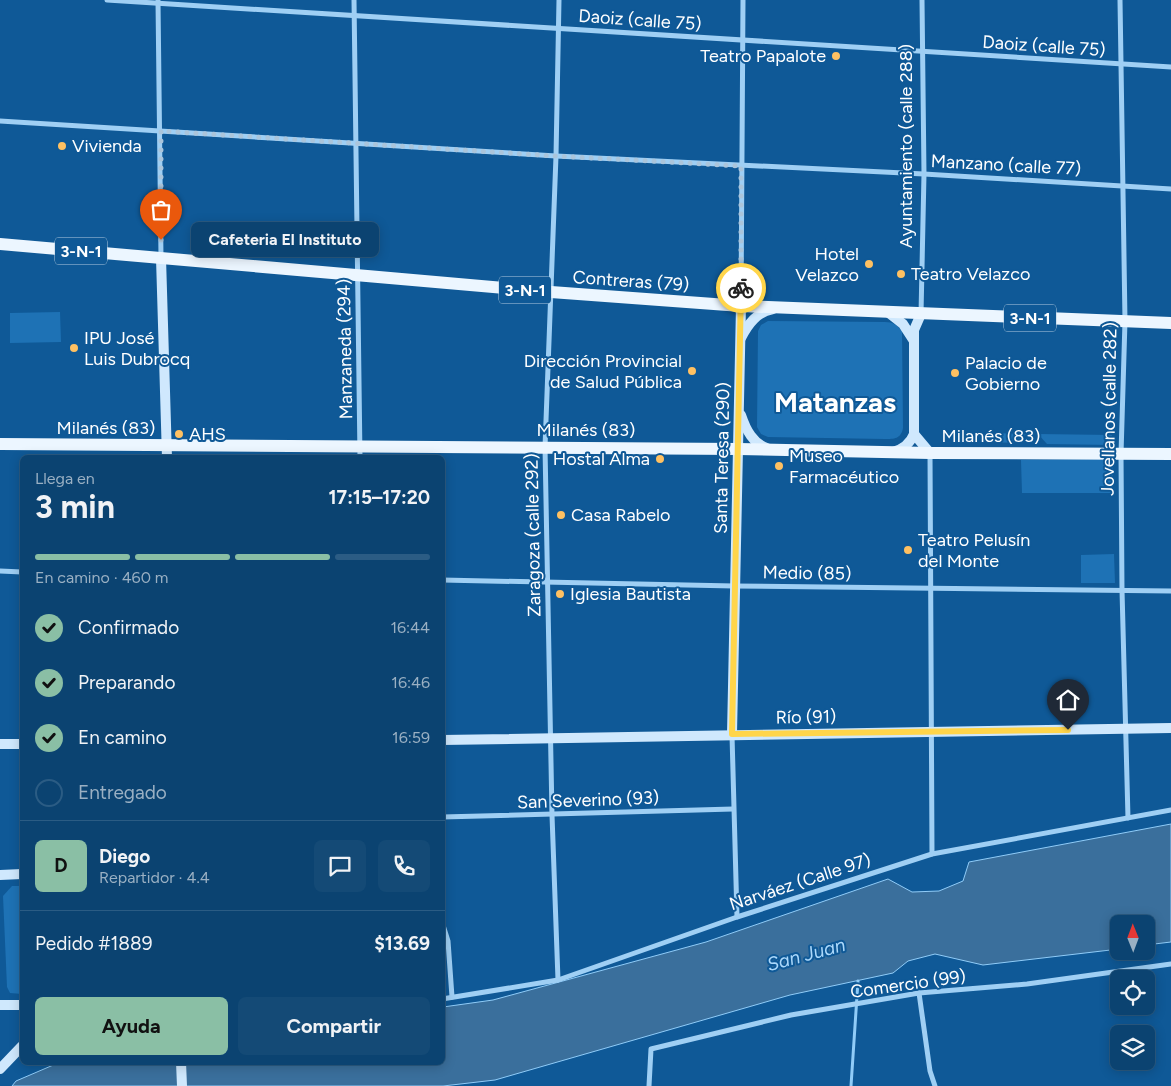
<!DOCTYPE html>
<html lang="es">
<meta charset="utf-8">
<style>
:root{--surface:#0b4371;--page:#144a76;--text:#f1f3f6;--muted:#9ab0c3;--line:#2b5c84;--accent:#8abfa5}
body{margin:0;font-family:Figtree,sans-serif;background:var(--page);color:var(--text);height:100vh;display:flex;flex-direction:column;font-size:19px;white-space:nowrap}
*{box-sizing:border-box;margin:0}
p{font-size:16px;color:var(--muted)}
.icon{flex:none;width:28px;height:28px;fill:none;stroke:currentColor;stroke-width:2;stroke-linecap:round;stroke-linejoin:round}
.map{position:relative;flex:1;overflow:hidden}
.sheet{position:absolute;left:20px;top:455px;width:425px;height:610px;display:flex;flex-direction:column;background:var(--surface);border-radius:8px;box-shadow:0 2px 12px #0003,0 0 0 1px var(--line)}
.sheet>*{flex:none}
.needle{width:32px;rotate:359deg}
.tools{position:absolute;left:1110px;top:915px;display:grid;gap:10px}
.tools a{display:grid;place-items:center;width:45px;height:45px;border-radius:8px;background:var(--surface);box-shadow:0 2px 12px #0003,0 0 0 1px var(--line);font-size:25px}
.pin{position:absolute;display:grid;place-items:center;width:42px;height:42px;color:#fff;margin:-51px -21px;border-radius:50% 50% 50% 0;rotate:-45deg;box-shadow:0 0 5px #0007}
.pin .icon{rotate:45deg}
.courier{position:absolute;display:grid;place-items:center;width:50px;height:50px;margin:-25px;border:4px solid #ffd54a;border-radius:50%;background:#fff;color:#222;box-shadow:0 1px 6px #0007}
.bubble{position:absolute;height:35px;border-radius:8px;background:var(--surface);box-shadow:0 2px 12px #0003,0 0 0 1px var(--line);font-size:16px;font-weight:700;line-height:35px;text-align:center}
.overview em{font-style:normal;font-weight:700}
.overview div{display:flex;flex-direction:column-reverse}
.overview{display:flex;align-items:center;justify-content:space-between;height:85px;padding:0 15px}
h1{font-size:32px;font-weight:700;line-height:38px}
.bar{display:grid;grid-template-columns:repeat(4,1fr);gap:8px 5px;align-content:center;height:60px;padding:0 15px}
.bar i{height:6px;border-radius:4px;background:var(--line)}
.bar .current{background:var(--accent)}
.bar p{grid-column:span 4}
.line{display:flex;align-items:center;gap:12px;padding:0 15px;border-top:1px solid var(--line)}
.line div{flex:1}
.round{display:grid;place-items:center;flex:none;width:52px;height:52px;border-radius:8px;background:var(--page)}
ol{padding:0 15px;list-style:none}
li{display:flex;align-items:center;gap:15px;height:55px}
li p{margin-inline-start:auto}
li .icon{padding:5px;border-radius:50%;background:var(--accent);color:#111;stroke-width:4}
li:last-child{color:var(--muted)}
li i{width:28px;height:28px;border:2px solid var(--line);border-radius:50%}
.cta{display:flex;gap:10px;margin-top:auto;padding:10px 15px}
.cta a{flex:1;height:58px;border-radius:8px;background:var(--accent);color:#111;font-size:20px;font-weight:700;line-height:58px;text-align:center}
.cta a+a{background:var(--page);color:var(--text)}
.map>svg:first-child{display:block}
.green{fill:#1e72b5}
.water{fill:#3a6f9c;stroke:#90ccf8}
.lines{fill:none;stroke-linecap:round;stroke-linejoin:round}
.stream{stroke:#90ccf8;stroke-width:3}
.street{stroke:#9fcff4;stroke-width:5}
.secondary{stroke:#cfe8fd;stroke-width:10}
.primary{stroke:#ecf6ff;stroke-width:12}
.done{stroke:#abc5db;stroke-width:5;stroke-dasharray:0 9}
.route{stroke:#ffd54a;stroke-width:6}
.poi-dot{fill:#ffc162;stroke:#0f5997;stroke-width:2}
.labels{text-anchor:middle;stroke-width:4;stroke-linejoin:round;paint-order:stroke}
.shield{fill:#0f5997;stroke:#b7cde0;stroke-width:1}
.shield-label{font-size:16px;font-weight:bold;fill:#fff}
.street-label{font-size:18px;fill:#fff;stroke:#0f5997}
.poi-label{font-size:18px;fill:#fff;stroke:#0f5997;text-anchor:start}
.water-label{font-size:19px;font-style:italic;fill:#abd8fb;stroke:#0f5997}
.town-label{font-size:28px;font-weight:bold;fill:#fff;stroke:#0f5997}
</style>
<div class="map">
<svg width="1171" height="1086" viewBox="0 0 1171 1086">
<rect width="100%" height="100%" fill="#0f5997"/>
<g class="green">
<path d="M60 312 61 342 10 343V313Z"/>
<path d="M768 321 885 322C893 322 897 325 902 331L903 428C901 439 894 439 885 439L768 437 761 434 757 427 758 331 761 325Z"/>
<path d="M990 433 1026 434 1018 443 989 442Z"/>
<path d="M1038 434 1112 435V445L1047 444Z"/>
<path d="M1113 459V493H1022L1021 460Z"/>
<path d="M1114 554 1115 583H1081V555Z"/>
<path d="M12 886H22V994L10 993 7 987 3 896Z"/>
</g>
<path class="water" d="M1171 824V942L1146 945V924H1119V949L983 965 935 954 908 961 893 973 790 995 495 1080 443 1086H12L16 1081 58 1063 442 1062 443 1007 493 1000 706 942 888 879 912 892 939 891 963 881 969 862Z"/>
<g class="lines">
<path class="stream" d="M851 1086 858 981"/>
<g class="street">
<path d="M107 0 1171 67"/>
<path d="M354 0 360 458"/>
<path d="M1120 0 1125 321 1121 454 1122 590 1128 818"/>
<path d="M158 1 161 257"/>
<path d="M0 121 556 156 924 174 1171 189"/>
<path d="M741 304 743 0"/>
<path d="M921 314 924 174 922 0"/>
<path d="M930 453 932 854"/>
<path d="M0 571 22 572"/>
<path d="M442 580 734 586 1171 591"/>
<path d="M732 735 737 917"/>
<path d="M442 817 733 809"/>
<path d="M442 922 448 941 452 997"/>
<path d="M558 980 552 815 545 447 556 156 559 0"/>
<path d="M919 993 930 1071 935 1086"/>
<path d="M442 999 558 980 737 917 932 854 1171 810"/>
<path d="M649 1086 651 1049 791 1015 919 993 1027 984 1171 964"/>
</g>
<g class="secondary">
<path d="M161 258 167 458"/>
<path d="M889 313 903 324 914 341"/>
<path d="M921 314 914 330V434L930 453"/>
<path d="M741 338C748 324 757 312 773 309"/>
<path d="M741 415C746 430 753 444 769 449"/>
<path d="M893 452C903 449 910 444 914 434"/>
<path d="M732 734 741 306"/>
<path d="M442 740 1171 728"/>
<path d="M0 744H22"/>
<path d="M0 875 22 874"/>
<path d="M0 1005H22"/>
<path d="M181 1062 182 1086"/>
<path d="M0 1069 22 1046"/>
</g>
<g class="primary">
<path d="M0 244 551 292 741 306 1171 323"/>
<path d="M0 444 739 449 930 453 1171 454"/>
</g>
</g>
<g class="lines">
<path class="done" d="M161 240V131L556 156 741 166V288"/>
<path class="route" d="M741 288 732 734 1068 730"/>
</g>
<g class="poi-dot">
<circle cx="836" cy="56" r="5"/>
<circle cx="62" cy="146" r="5"/>
<circle cx="869" cy="264" r="5"/>
<circle cx="901" cy="274" r="5"/>
<circle cx="74" cy="348" r="5"/>
<circle cx="692" cy="371" r="5"/>
<circle cx="955" cy="373" r="5"/>
<circle cx="179" cy="434" r="5"/>
<circle cx="660" cy="459" r="5"/>
<circle cx="779" cy="466" r="5"/>
<circle cx="561" cy="515" r="5"/>
<circle cx="908" cy="550" r="5"/>
<circle cx="560" cy="594" r="5"/>
</g>
<g class="labels">
<g class="shield">
<rect x="55" y="237.5" width="52" height="27" rx="4"/>
<rect x="499" y="276.5" width="52" height="27" rx="4"/>
<rect x="1004" y="304.5" width="52" height="27" rx="4"/>
</g>
<g class="shield-label">
<text x="81" y="257">3-N-1</text>
<text x="525" y="296">3-N-1</text>
<text x="1030" y="324">3-N-1</text>
</g>
<g class="street-label">
<text transform="translate(640 20) rotate(4)" y="6">Daoiz (calle 75)</text>
<text transform="translate(1044 46) rotate(4)" y="6">Daoiz (calle 75)</text>
<text transform="translate(906 146) rotate(-90)" y="6">Ayuntamiento (calle 288)</text>
<text transform="translate(1006 165) rotate(3)" y="6">Manzano (calle 77)</text>
<text transform="translate(631 281) rotate(4)" y="6">Contreras (79)</text>
<text transform="translate(345 349) rotate(-91)" y="6">Manzaneda (294)</text>
<text transform="translate(1109 409) rotate(-89)" y="6">Jovellanos (calle 282)</text>
<text x="106" y="434">Milanés (83)</text>
<text x="586" y="436">Milanés (83)</text>
<text x="991" y="442">Milanés (83)</text>
<text transform="translate(722 458) rotate(-89)" y="6">Santa Teresa (290)</text>
<text transform="translate(533 535) rotate(-91)" y="6">Zaragoza (calle 292)</text>
<text transform="translate(807 573) rotate(1)" y="6">Medio (85)</text>
<text transform="translate(806 717) rotate(-1)" y="6">Río (91)</text>
<text transform="translate(588 800) rotate(-2)" y="6">San Severino (93)</text>
<text transform="translate(800 882) rotate(-18)" y="6">Narváez (Calle 97)</text>
<text transform="translate(908 984) rotate(-8)" y="6">Comercio (99)</text>
</g>
<g class="poi-label">
<text x="826" y="62" text-anchor="end">Teatro Papalote</text>
<text x="72" y="152">Vivienda</text>
<text x="859" y="260" text-anchor="end">Hotel<tspan x="859" dy="21">Velazco</tspan></text>
<text x="911" y="280">Teatro Velazco</text>
<text x="84" y="344">IPU José<tspan x="84" dy="21">Luis Dubrocq</tspan></text>
<text x="682" y="367" text-anchor="end">Dirección Provincial<tspan x="682" dy="21">de Salud Pública</tspan></text>
<text x="965" y="369">Palacio de<tspan x="965" dy="21">Gobierno</tspan></text>
<text x="189" y="440">AHS</text>
<text x="789" y="462">Museo<tspan x="789" dy="21">Farmacéutico</tspan></text>
<text x="650" y="465" text-anchor="end">Hostal Alma</text>
<text x="571" y="521">Casa Rabelo</text>
<text x="918" y="546">Teatro Pelusín<tspan x="918" dy="21">del Monte</tspan></text>
<text x="570" y="600">Iglesia Bautista</text>
</g>
<g class="water-label">
<text transform="translate(806 954) rotate(-15)" y="7">San Juan</text>
</g>
<g class="town-label">
<text x="835" y="412">Matanzas</text>
</g>
</g>
</svg>
<div class="tools">
<a><svg class="needle" viewBox="-14 -14 28 28"><path d="M0-13l5 13h-10z" fill="#e53935"/><path d="M0 13l5-13h-10z" fill="#9ab0c3"/></svg></a>
<a><svg class="icon" aria-label="locate" viewBox="0 0 24 24"><circle cx="12" cy="12" r="6"/><path d="M12 2v4M12 18v4M2 12h4M18 12h4"/></svg></a>
<a><svg class="icon" aria-label="layers" viewBox="0 0 24 24"><path d="M12 4l9 5-9 5-9-5zM3 14l9 5 9-5"/></svg></a>
</div>
<div class="pin" style="left:161px;top:240px;background:#ea580c"><svg class="icon" aria-label="bag" viewBox="0 0 24 24"><path d="M5 8h14l-1 12H6zM9 8a3 3 0 0 1 6 0"/></svg></div>
<div class="pin" style="left:1068px;top:730px;background:#1f2937"><svg class="icon" aria-label="home" viewBox="0 0 24 24"><path d="M3 11l9-7 9 7M6 9v11h12V9"/></svg></div>
<div class="courier" style="left:741px;top:288px"><svg class="icon" aria-label="bike" viewBox="0 0 24 24"><circle cx="6" cy="16" r="4"/><circle cx="18" cy="16" r="4"/><path d="M6 16l4-8h5l3 8M10 8l3 8H6M13 5h3"/></svg></div>
<div class="bubble" style="left:191px;top:222px;width:188px">Cafeteria El Instituto</div>
<section class="sheet">
<div class="overview"><div><h1>3 min</h1><p>Llega en</p></div><em>17:15–17:20</em></div>
<div class="bar"><i class="current"></i><i class="current"></i><i class="current"></i><i></i><p>En camino · 460 m</p></div>
<ol>
<li><svg class="icon" aria-label="check" viewBox="0 0 24 24"><path d="M5 12l5 5 9-10"/></svg>Confirmado<p>16:44</p></li>
<li><svg class="icon" aria-label="check" viewBox="0 0 24 24"><path d="M5 12l5 5 9-10"/></svg>Preparando<p>16:46</p></li>
<li><svg class="icon" aria-label="check" viewBox="0 0 24 24"><path d="M5 12l5 5 9-10"/></svg>En camino<p>16:59</p></li>
<li><i></i>Entregado</li>
</ol>
<div class="line" style="height:90px"><b class="round" style="background:var(--accent);color:#111">D</b><div><b>Diego</b><p>Repartidor · 4.4</p></div><a class="round"><svg class="icon" aria-label="chat" viewBox="0 0 24 24"><path d="M4 5h16v11H9l-5 4z"/></svg></a><a class="round"><svg class="icon" aria-label="phone" viewBox="0 0 24 24"><path d="M5 4h4l2 5-3 2q2 4 5 5l2-3 5 2v4C11 20 4 13 5 4z"/></svg></a></div>
<div class="line" style="height:65px"><div>Pedido #1889</div><b>$13.69</b></div>
<div class="cta"><a>Ayuda</a><a>Compartir</a></div>
</section>
</div>
